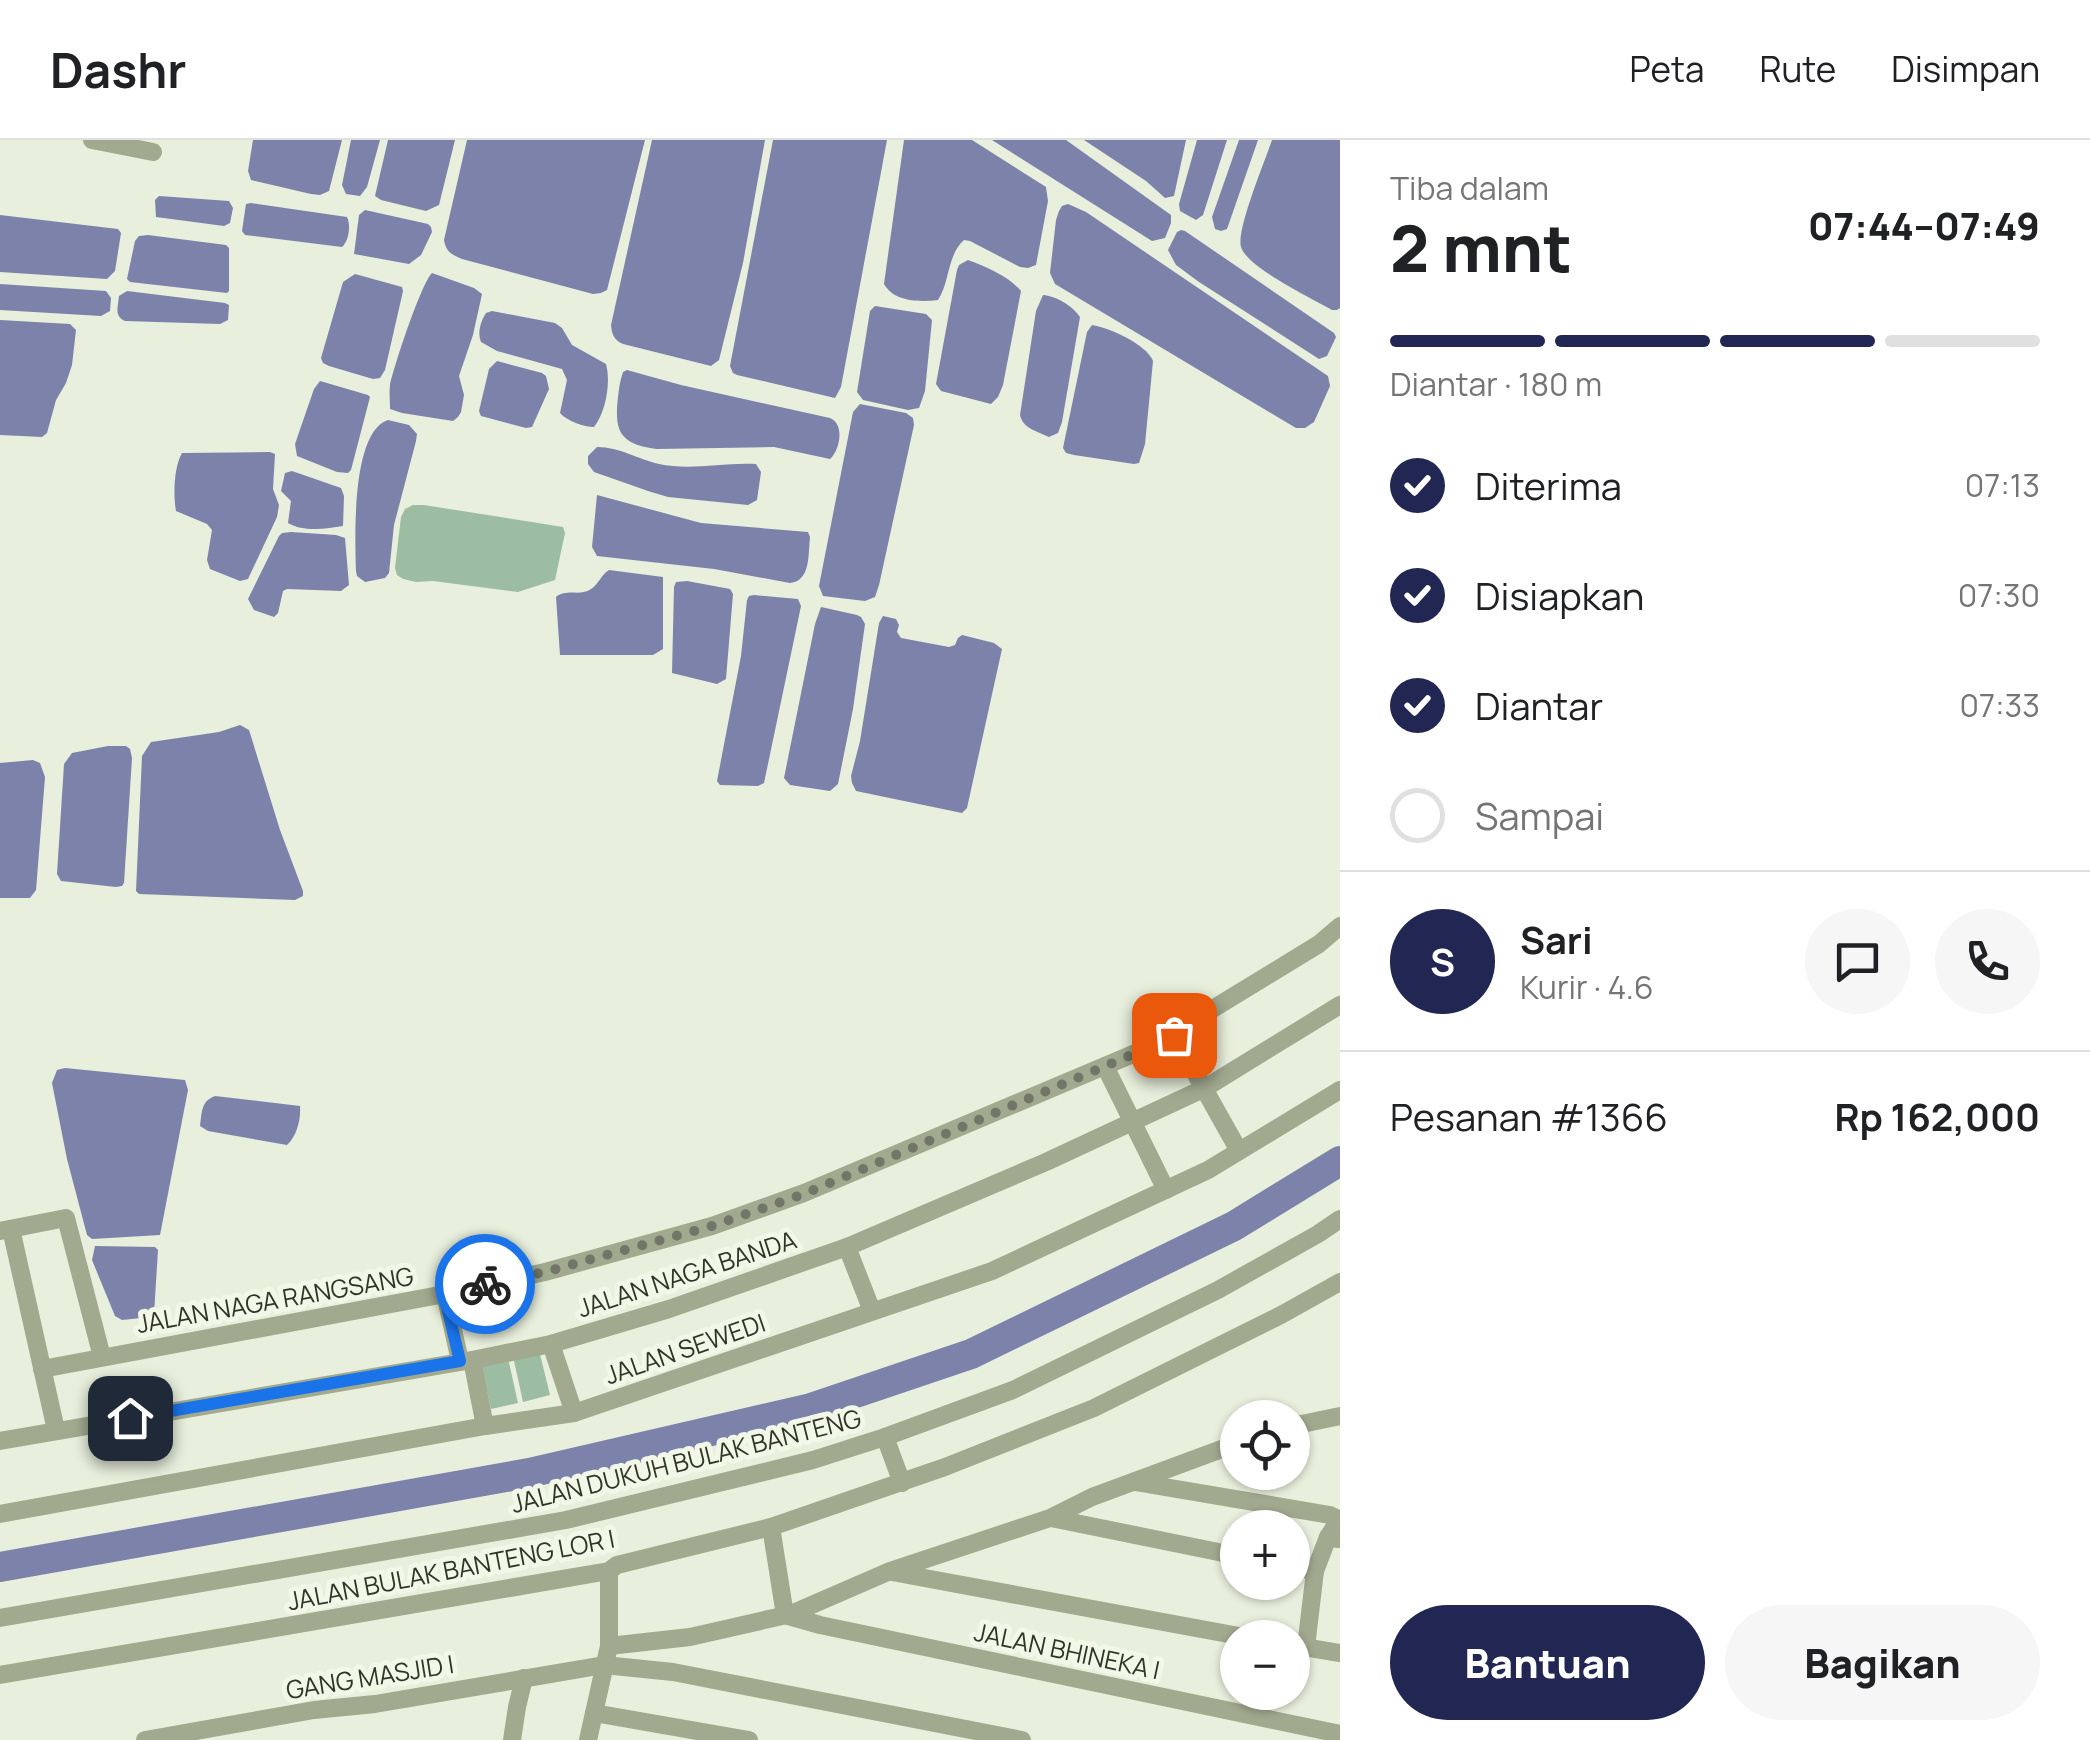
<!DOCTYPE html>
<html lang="id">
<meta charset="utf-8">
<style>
:root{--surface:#fff;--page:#f6f6f6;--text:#202124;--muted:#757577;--line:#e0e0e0;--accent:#212652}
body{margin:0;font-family:Manrope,sans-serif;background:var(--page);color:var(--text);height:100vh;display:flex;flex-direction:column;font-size:38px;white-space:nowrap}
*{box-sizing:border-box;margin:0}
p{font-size:32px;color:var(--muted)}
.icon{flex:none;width:55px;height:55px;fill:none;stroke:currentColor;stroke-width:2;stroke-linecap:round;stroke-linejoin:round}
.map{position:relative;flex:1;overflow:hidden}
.panel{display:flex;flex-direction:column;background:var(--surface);width:750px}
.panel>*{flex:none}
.controls{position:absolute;left:1220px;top:1260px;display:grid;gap:20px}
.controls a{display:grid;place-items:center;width:90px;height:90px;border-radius:50%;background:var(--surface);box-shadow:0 2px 8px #0004;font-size:50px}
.pin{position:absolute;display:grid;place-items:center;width:85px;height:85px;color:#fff;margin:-42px;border-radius:20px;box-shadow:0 5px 15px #0006}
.courier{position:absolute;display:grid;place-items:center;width:100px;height:100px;margin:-50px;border:8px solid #1a73e8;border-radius:50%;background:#fff;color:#222;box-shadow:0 2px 12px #0007}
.head em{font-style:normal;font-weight:800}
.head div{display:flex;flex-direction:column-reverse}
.head{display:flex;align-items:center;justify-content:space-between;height:170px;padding:0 50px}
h1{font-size:65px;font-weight:800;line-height:75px}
.bar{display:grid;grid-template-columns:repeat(4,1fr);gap:15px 10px;align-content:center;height:120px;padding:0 50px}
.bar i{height:12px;border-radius:8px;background:var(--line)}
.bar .selected{background:var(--accent)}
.bar p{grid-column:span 4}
.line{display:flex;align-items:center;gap:25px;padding:0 50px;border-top:2px solid var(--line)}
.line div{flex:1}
.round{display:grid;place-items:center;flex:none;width:105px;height:105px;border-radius:52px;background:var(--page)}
ol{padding:0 50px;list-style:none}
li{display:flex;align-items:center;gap:30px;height:110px}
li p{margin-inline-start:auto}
li .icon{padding:10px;border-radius:50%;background:var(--accent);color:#fff;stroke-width:4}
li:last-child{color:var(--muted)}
li i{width:55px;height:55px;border:5px solid var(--line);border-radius:50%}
.cta{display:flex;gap:20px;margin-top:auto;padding:20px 50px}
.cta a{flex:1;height:115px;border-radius:60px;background:var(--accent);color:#fff;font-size:40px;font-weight:800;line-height:115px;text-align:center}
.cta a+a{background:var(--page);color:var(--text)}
header{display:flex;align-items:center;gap:60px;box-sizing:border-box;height:140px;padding:0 50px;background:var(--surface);border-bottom:2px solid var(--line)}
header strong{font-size:48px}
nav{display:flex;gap:55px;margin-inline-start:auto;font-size:35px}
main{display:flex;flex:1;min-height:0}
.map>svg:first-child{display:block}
.green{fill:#9dbda3}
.water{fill:#7d82aa}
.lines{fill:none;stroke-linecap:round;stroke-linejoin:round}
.river{stroke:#7d82aa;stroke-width:30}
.minor{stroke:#a1a98f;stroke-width:18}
.done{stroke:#727567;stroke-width:10;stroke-dasharray:0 18}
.route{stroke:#1a73e8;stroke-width:12}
.labels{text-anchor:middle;stroke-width:10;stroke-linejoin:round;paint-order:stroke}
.street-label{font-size:25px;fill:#323428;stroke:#f1f8e8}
</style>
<header>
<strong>Dashr</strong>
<nav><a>Peta</a><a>Rute</a><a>Disimpan</a></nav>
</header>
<main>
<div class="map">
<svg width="1340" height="1600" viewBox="0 0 1340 1600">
<rect width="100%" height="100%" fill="#e8efdc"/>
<g class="green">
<path d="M413 365H424L563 387 565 393 555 440 518 452 433 441 416 442 403 439 397 435 395 428 401 377 405 369Z"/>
<path d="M539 1210 550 1255 523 1262 513 1216Z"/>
<path d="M508 1218 518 1263 491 1269 481 1224Z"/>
</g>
<g class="water">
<path d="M253 0H342L329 51 320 55 311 54 251 40 248 31Z"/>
<path d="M351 0H380L367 47 360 56 346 54 342 45Z"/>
<path d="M388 0H455L439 65 426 71 381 60 375 56Z"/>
<path d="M467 0H645L607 150 601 153 593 154 462 119C451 114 446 112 444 100Z"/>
<path d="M652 0H765L743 123 719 220 711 226 623 204C614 200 612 195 611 185Z"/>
<path d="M773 0H887L841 247 835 258 737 235 733 233 730 226Z"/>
<path d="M904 0H972L1046 47 1048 61 1036 125 1028 128 1020 127 970 101 964 100C947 115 950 142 938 160 919 162 894 162 884 144Z"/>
<path d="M992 0H1066L1171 75V83L1165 98 1152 101Z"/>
<path d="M1084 0H1186L1174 56 1165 58 1146 41Z"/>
<path d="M1197 0H1227L1203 75 1196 80 1180 71 1179 64Z"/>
<path d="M1239 0H1258L1227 89 1221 91 1215 89 1212 77Z"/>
<path d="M1272 0H1340V168L1337 170H1332C1311 158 1248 128 1241 107 1236 90 1265 21 1272 0Z"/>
<path d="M159 56 229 61 233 68 230 83 224 86 156 77 155 60Z"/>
<path d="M251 63 347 77C351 85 349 101 342 107L245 95 242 91 246 64Z"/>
<path d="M1068 64 1086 72 1328 236 1330 246 1314 282 1305 288H1296L1055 144 1050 133 1056 80 1059 71 1062 66Z"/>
<path d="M365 70 428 84 431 87 432 92 421 115 409 124 354 114 359 75Z"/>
<path d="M0 75 118 89 121 93 115 131 107 139 0 132Z"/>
<path d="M1181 90 1185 91 1334 193 1336 197 1327 216 1319 219 1199 142 1176 125 1168 110 1177 92Z"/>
<path d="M148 95 226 105 229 108V151L227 153 130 142 127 139 135 101 139 96Z"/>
<path d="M968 120C987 127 1008 136 1021 151L1003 245 998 257 991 264 941 251 936 244 957 130 959 125Z"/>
<path d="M432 133 474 148 482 154 473 195 459 236 464 255 461 272 458 277 453 281 402 273 390 269C390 261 389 252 390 245 394 226 421 144 432 133Z"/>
<path d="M355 134 402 147 403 151 385 230 380 238 373 239 329 226 323 223 321 218 343 142Z"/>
<path d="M0 144 106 151 111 158 110 171 101 176 0 170Z"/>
<path d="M127 151 225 163 229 165 228 180 220 184 125 181C114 176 118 167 119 156Z"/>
<path d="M1043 155C1056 156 1073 166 1080 177L1062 282 1058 293 1049 297C1037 291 1023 289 1020 275L1036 171Z"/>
<path d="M875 166 926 174 932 180 925 251 919 268 908 270 863 260 857 252 870 171Z"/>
<path d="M492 171 555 183 562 188 572 205 606 224C611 242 606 272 594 287 584 287 567 281 560 273L567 240 562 229 497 211 481 202C477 192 481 181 486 173Z"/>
<path d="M0 180 70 184 76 190 72 225 66 243 56 260 47 293 42 297 0 295Z"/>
<path d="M1092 185C1110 188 1146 204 1153 221L1145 304 1139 323 1134 324 1074 315 1066 313 1063 308 1087 192Z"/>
<path d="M497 221 542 233 546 236 549 249 532 287 526 288 481 276 479 271 489 229Z"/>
<path d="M627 230 681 245 830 278C845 284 840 310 830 319L774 307 657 309C620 304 614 292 618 257 619 248 620 241 623 232Z"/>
<path d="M320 241 368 255 370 257 351 330 348 333 337 332 297 316 295 304 314 249Z"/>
<path d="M860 264 906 273 913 278 914 285 879 445 875 457 865 461 823 456 819 446 853 272Z"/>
<path d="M388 280 409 285 417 294 416 301 394 385 389 433 385 438 365 442 357 436 356 431C355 399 351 292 388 280Z"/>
<path d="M597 307C620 307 637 319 659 324 690 331 724 322 756 324L761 332 757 360 748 365 668 357 648 351 594 332 588 324V316Z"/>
<path d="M270 312 275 314 273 349 279 365 277 377 248 439 240 441 210 429 207 420 212 390 207 384 176 371C173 354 174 327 182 313Z"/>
<path d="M292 331 341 348 344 356 343 386C326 389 303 392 288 383L291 361 281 351 285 333Z"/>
<path d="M597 355 701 383 808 392 810 397C808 414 811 441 790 443L714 429 597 416 592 407Z"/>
<path d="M291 392 336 395 345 398 349 445 341 451 287 449 283 451 278 473 274 477 254 470 248 459 279 396 282 393Z"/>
<path d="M609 430 663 437V509L653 515H560L556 457C568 448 579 457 591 449 599 444 600 436 609 430Z"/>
<path d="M687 441 730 449 733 454 726 539 717 544 672 533 674 447 676 442Z"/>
<path d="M754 455 798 459 801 466 764 643 758 646 720 645 717 641 741 516 747 460 749 456Z"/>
<path d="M821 467 857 475 861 477 865 484 853 569 838 644 830 651 790 645 784 638 815 484Z"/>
<path d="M883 476 896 479 899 485 897 492 901 498 949 507 955 505 958 498 962 495 994 503 1002 509 967 668 962 673 856 651 852 643 851 636 860 601 879 483Z"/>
<path d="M240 585 249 590 280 690 303 751V756L295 760 139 754 136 751 142 616 151 602 219 592Z"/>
<path d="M108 606H126L130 609 132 618 124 743 122 746 116 747 61 741 57 734 64 624 72 613Z"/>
<path d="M33 620 40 623 45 637 36 750 30 758H0V623Z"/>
<path d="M65 928 185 940 188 950 160 1095 92 1099 87 1095 67 1019 52 943 57 930Z"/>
<path d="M215 956 300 966C301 979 297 996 287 1005L208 991 200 986C202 972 201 961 215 956Z"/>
<path d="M95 1106 155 1107 158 1110 154 1174 151 1177 122 1180 115 1176 92 1120Z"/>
</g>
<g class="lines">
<path class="river" d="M0 1427 529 1333 811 1268 971 1214 1234 1086 1340 1021"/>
<g class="minor">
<path d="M92 0 153 12"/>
<path d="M1174 895 1239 1011"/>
<path d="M1105 926 1166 1050"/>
<path d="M11 1089 56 1290"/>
<path d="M0 1091 66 1078 102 1217"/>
<path d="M847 1107 872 1171"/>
<path d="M445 1154 460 1221"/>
<path d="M551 1204 574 1273"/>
<path d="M472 1220 485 1286"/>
<path d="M42 1229 445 1154 545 1132 712 1086 804 1053 1152 906 1319 804 1340 786"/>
<path d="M1292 1286 1340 1276"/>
<path d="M885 1297 902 1343"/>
<path d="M0 1301 472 1220 551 1204 669 1169 847 1107 1046 1022 1205 948 1340 865"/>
<path d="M1135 1342 1330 1375 1336 1378 1337 1383 1328 1397"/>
<path d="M0 1374 485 1286 574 1273 992 1131 1208 1030 1340 950"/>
<path d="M1051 1378 1238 1416"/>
<path d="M771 1387 785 1475 820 1485 1340 1594"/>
<path d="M1292 1427 1315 1431 1328 1397 1337 1399"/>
<path d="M892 1432 1250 1498"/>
<path d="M0 1478 566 1380 813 1320 885 1297 1013 1250 1218 1150 1318 1094 1340 1079"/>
<path d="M1292 1505 1340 1513"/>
<path d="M609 1506 690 1497 791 1474 890 1431 1050 1378 1092 1357 1238 1303"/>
<path d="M1306 1507 1315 1431"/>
<path d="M0 1535 609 1431 617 1425 771 1387 945 1327 1094 1268 1281 1175 1340 1142"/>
<path d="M594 1573 749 1600"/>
<path d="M145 1600 314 1570 375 1564 604 1525 673 1532 1022 1600"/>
<path d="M512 1600 517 1567 524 1538"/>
<path d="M588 1600 609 1506V1431"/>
</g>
</g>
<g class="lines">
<path class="done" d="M485 1144 545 1132 712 1086 804 1054 1129 916 1174 895"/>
<path class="route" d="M130 1278 460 1221 444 1154 485 1144"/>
</g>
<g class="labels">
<g class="street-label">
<text transform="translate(687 1134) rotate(-18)" y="9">JALAN NAGA BANDA</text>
<text transform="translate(275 1160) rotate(-10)" y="9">JALAN NAGA RANGSANG</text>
<text transform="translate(685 1209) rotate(-19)" y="9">JALAN SEWEDI</text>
<text transform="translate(686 1321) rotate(-14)" y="9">JALAN DUKUH BULAK BANTENG</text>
<text transform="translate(451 1430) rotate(-11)" y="9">JALAN BULAK BANTENG LOR I</text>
<text transform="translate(1067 1511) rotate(12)" y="9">JALAN BHINEKA I</text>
<text transform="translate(370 1537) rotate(-9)" y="9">GANG MASJID I</text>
</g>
</g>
</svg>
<div class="controls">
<a><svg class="icon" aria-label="locate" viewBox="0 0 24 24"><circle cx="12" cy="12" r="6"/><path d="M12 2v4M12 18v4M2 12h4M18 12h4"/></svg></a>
<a>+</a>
<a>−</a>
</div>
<div class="pin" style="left:1174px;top:895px;background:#ea580c"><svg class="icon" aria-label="bag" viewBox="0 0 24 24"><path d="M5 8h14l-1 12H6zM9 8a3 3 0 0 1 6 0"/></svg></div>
<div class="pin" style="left:130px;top:1278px;background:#1f2937"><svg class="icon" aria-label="home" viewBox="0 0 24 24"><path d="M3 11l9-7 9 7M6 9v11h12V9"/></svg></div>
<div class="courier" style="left:485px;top:1144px"><svg class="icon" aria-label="bike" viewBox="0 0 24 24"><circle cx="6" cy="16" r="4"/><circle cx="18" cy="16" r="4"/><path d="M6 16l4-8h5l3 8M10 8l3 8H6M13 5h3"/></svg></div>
</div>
<section class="panel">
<div class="head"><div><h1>2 mnt</h1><p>Tiba dalam</p></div><em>07:44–07:49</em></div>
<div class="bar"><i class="selected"></i><i class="selected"></i><i class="selected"></i><i></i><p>Diantar · 180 m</p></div>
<ol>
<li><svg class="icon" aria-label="check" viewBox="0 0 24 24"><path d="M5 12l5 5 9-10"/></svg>Diterima<p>07:13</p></li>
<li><svg class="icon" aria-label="check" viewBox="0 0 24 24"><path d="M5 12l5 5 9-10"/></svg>Disiapkan<p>07:30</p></li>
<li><svg class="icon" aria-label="check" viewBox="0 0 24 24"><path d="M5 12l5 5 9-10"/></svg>Diantar<p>07:33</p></li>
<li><i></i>Sampai</li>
</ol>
<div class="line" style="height:180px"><b class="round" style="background:var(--accent);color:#fff">S</b><div><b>Sari</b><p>Kurir · 4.6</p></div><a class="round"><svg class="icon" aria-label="chat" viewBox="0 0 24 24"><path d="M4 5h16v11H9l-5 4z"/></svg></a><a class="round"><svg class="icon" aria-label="phone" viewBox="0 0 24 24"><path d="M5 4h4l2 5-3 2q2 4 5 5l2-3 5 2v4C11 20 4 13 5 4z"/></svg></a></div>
<div class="line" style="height:130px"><div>Pesanan #1366</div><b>Rp 162,000</b></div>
<div class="cta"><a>Bantuan</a><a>Bagikan</a></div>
</section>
</main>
